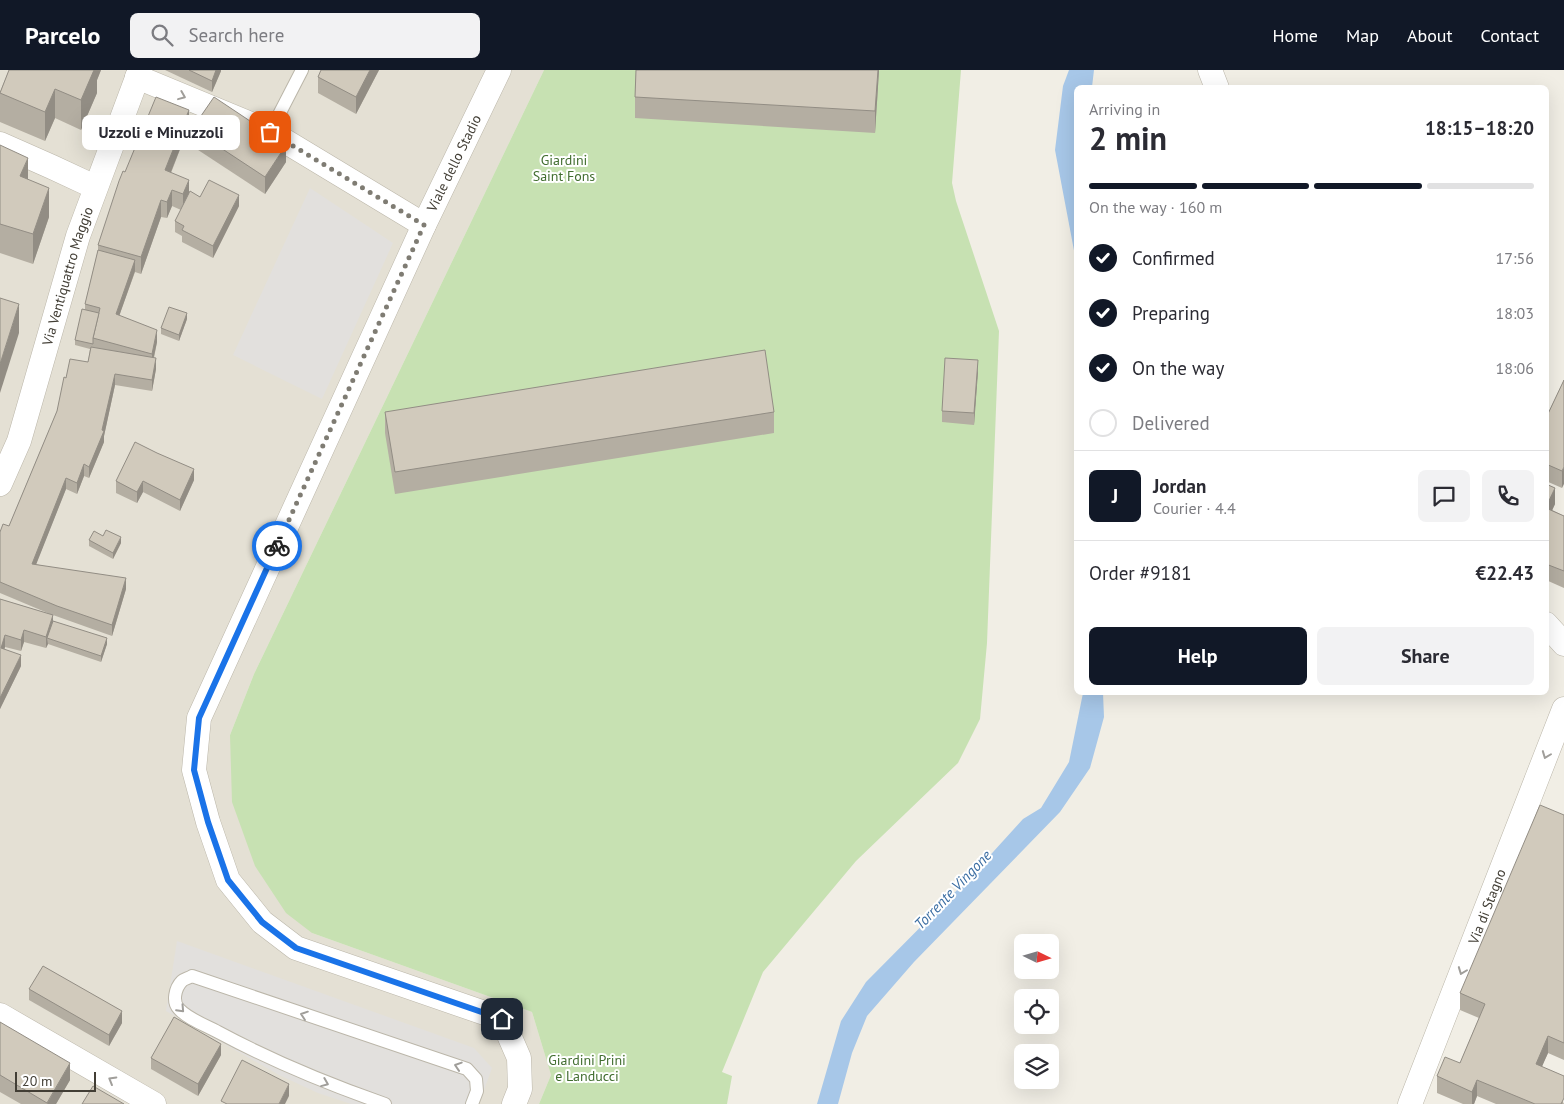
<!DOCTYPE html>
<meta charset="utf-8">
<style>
:root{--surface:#fff;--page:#f2f2f3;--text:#2b2b33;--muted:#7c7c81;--line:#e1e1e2;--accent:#111827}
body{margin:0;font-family:"PT Sans",sans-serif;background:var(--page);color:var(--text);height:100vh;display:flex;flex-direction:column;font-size:19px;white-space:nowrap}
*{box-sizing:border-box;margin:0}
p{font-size:16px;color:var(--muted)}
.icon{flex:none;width:28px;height:28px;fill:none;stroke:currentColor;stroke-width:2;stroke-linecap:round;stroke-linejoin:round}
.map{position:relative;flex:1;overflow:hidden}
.details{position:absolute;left:1074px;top:15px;width:475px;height:610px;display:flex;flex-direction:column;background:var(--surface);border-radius:8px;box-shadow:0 5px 20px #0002}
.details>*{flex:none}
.needle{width:32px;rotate:95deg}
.tools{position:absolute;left:1014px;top:864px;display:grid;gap:10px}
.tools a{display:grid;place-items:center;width:45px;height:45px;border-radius:8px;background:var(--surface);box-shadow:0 5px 20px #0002;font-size:25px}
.scale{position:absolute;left:15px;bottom:12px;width:81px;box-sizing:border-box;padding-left:5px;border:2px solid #423e35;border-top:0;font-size:14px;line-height:18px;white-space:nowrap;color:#423e35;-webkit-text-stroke:4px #fff;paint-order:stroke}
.pin{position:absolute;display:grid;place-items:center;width:42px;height:42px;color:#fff;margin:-21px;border-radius:10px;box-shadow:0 2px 8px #0006}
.courier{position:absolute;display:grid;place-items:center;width:50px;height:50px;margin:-25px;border:4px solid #1a73e8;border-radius:50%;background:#fff;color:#222;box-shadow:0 1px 6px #0007}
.bubble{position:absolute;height:35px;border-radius:8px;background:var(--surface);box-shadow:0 5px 20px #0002;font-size:16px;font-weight:800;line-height:35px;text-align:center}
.headline em{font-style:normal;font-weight:800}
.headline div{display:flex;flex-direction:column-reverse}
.headline{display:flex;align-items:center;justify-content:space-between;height:85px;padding:0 15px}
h1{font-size:32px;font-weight:800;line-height:38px}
.bar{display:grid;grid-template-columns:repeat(4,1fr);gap:8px 5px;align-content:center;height:60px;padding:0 15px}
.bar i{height:6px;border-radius:4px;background:var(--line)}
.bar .on{background:var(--accent)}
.bar p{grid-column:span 4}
.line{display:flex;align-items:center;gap:12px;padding:0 15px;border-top:1px solid var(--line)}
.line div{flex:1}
.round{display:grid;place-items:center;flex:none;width:52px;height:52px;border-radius:8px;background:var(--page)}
ol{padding:0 15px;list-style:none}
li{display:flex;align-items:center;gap:15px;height:55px}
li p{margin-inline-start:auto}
li .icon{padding:5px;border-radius:50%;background:var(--accent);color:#fff;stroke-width:4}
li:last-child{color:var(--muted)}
li i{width:28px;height:28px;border:2px solid var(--line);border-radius:50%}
.primary-button{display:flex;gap:10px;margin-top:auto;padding:10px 15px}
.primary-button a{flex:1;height:58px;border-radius:8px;background:var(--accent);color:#fff;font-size:20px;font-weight:800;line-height:58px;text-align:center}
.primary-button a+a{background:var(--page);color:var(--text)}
header{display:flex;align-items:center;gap:30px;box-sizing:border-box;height:70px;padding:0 25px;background:var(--accent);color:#fff}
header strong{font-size:24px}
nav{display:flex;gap:28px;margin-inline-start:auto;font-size:18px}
.search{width:350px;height:45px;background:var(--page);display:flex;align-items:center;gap:12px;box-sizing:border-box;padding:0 18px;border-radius:8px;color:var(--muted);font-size:19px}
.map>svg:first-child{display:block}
.residential{fill:#e4e0d4}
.green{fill:#c7e1b2}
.parking{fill:#e2e0dd}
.water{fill:#a7c7e8}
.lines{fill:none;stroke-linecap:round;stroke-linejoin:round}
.lane-casing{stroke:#bbb6a9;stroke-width:14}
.street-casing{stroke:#bbb6a9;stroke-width:25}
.lane{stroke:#fff;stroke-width:12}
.street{stroke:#fff;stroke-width:24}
.wall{fill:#b4aea2}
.shaded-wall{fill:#928d84}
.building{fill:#d1cabc;stroke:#928d84}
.oneway{stroke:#a09e9a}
.done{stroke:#7f7c73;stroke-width:5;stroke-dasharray:0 9}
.route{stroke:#1a73e8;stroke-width:6}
.labels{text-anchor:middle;stroke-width:4;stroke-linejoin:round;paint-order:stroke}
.park-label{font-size:14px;fill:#416d2f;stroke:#fff}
.street-label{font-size:14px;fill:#423e35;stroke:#fff}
.water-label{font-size:15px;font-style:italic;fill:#3a6da2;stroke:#fff}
</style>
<header>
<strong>Parcelo</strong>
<div class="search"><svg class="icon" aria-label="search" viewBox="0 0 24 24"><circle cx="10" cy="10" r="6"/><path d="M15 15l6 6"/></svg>Search here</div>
<nav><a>Home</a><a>Map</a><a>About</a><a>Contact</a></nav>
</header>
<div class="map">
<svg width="1564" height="1034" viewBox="0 0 1564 1034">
<rect width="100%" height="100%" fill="#f1eee5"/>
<path class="residential" d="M0 0H544L254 604 230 665 312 863 532 942 551 1005 539 1034H0Z"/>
<path class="green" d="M544 0H961L952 113 956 131 999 261 987 573 980 649 958 693 856 791 763 902 722 1002 732 1006 727 1034H539L551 1005 532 942 312 863 286 843 255 796 232 732 230 665 254 604Z"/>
<g class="parking">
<path d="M310 118 393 173 322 329 233 285Z"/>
<path d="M177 871 474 978 492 998 479 1034H351L318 1023 279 1005 166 941Z"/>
</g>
<g class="water">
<path d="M1069 0H1094L1092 17 1076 18V191L1055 80 1063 16Z"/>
<path d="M1083 623H1103L1104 647 1090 698 1060 742 914 892 867 946 852 983 838 1034H817L841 951 866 912 974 803 1023 749 1041 738 1069 692Z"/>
</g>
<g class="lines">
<defs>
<g id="lane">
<path d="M270 62 302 0"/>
<path d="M385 1034C328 1014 272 991 218 962 205 955 188 949 179 939 172 932 175 918 182 911 184 909 189 908 192 906L467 999 476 1009 477 1021 472 1034"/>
</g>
<g id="street">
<path d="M499 0 424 155 199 648 194 700 208 752 228 810 262 852 296 878 502 949 519 988 520 1019 514 1034"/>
<path d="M1210 0 1217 18"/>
<path d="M137 7 270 62 424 155"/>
<path d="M0 74 52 97 95 117"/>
<path id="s1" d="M0 414 19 371 78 166 140 0"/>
<path d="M1546 554 1564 574"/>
<path d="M0 945 154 1034"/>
<path id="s2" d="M1410 1034 1564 639"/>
</g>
</defs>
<use href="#lane" class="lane-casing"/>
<use href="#street" class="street-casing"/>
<use href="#lane" class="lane"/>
<use href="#street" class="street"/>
</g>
<g class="wall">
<path d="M9 0H101L97 10V23L81 60 55 48 45 71 0 52V22Z"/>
<path d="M165 0H221V1L212 22Z"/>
<path d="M379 0 356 44 318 23V7Z"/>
<path d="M636 0H879L875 63 635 48V27Z"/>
<path d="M189 56 171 103 189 123 200 127 239 136 213 188 182 172V166L175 162V151L181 140 172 136 167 148 161 147 141 204 135 202 119 246 157 272 154 288 156 299 152 321 115 315 104 366V372L89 408 84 406 77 424 66 419 36 494 126 519 112 566 53 545V551L107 574 101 592 48 574 46 578 24 572 21 581 5 577 4 580 21 596 0 639V529L50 544 0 523V462L9 456 57 341 66 308 88 292 90 279 75 275V270L85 240V234L98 180V175L125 102Z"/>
<path d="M192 59 286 92 265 124 192 76Z"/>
<path d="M0 75 28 109 49 147 33 194 0 183Z"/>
<path d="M187 249 179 271 161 264V258Z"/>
<path d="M978 301 974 355 942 352V341Z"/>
<path d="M1564 310 1562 418 1546 411V348Z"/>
<path d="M385 342H774V363L395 424 385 363Z"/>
<path d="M194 410 180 441 143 422 137 433 116 423V411Z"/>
<path d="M1546 414 1555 434 1552 440 1564 446V518L1546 510Z"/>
<path d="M89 470 121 473 113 489 89 476Z"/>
<path d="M1564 745V990L1548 983 1542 996 1564 1034H1496L1477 1026 1474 1034H1463L1437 1023V1006L1460 993 1479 948 1460 940V923Z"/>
<path d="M29 919 122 953 109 976 29 930Z"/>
<path d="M0 952 70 1010 56 1034H21L0 1022Z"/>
<path d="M221 985 198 1026 151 999V988Z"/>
</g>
<g class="shaded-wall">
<path d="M92 0H101L97 10V23L81 60V30Z"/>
<path d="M216 0H221V1L212 22V11Z"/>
<path d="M370 0H379L356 44V27Z"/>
<path d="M878 0H879L875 63V41Z"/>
<path d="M55 19V48L45 71V42Z"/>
<path d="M189 40V56L165 117V100Z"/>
<path d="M286 75V92L265 124V107Z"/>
<path d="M28 88V117L20 106Z"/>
<path d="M189 110V127L183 141V124Z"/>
<path d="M49 118V147L33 194V164Z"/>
<path d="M172 120V136L167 148V132Z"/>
<path d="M239 125V136L213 188V176Z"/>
<path d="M161 130V147L141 204V187Z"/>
<path d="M135 190V201L116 255V244Z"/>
<path d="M19 234V263L0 323V294Z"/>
<path d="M187 243V249L179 271V265Z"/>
<path d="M157 260V272L152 295V284Z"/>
<path d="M156 288V299L152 321V310Z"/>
<path d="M978 290V301L974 355V343Z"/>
<path d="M115 304V315L104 366V372L89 408V397L102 360Z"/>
<path d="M84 394V406L77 424V413Z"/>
<path d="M1564 397V414L1562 418V401Z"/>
<path d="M194 399V410L180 441V430Z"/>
<path d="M66 408V419L32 505V494Z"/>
<path d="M143 411V422L137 433V422Z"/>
<path d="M1555 418V434L1546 454V437Z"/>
<path d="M121 467V473L113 489V483Z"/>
<path d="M126 508V519L112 566V555Z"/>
<path d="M53 545V556L47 568 48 574 46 578V567Z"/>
<path d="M24 560V572L21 581V570Z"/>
<path d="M5 565V577L1 590V578Z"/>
<path d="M107 568V574L101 592V586Z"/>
<path d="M21 585V596L0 639V628Z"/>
<path d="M122 941V953L109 976V965Z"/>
<path d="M1548 966V983L1536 1010V994Z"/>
<path d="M221 974V985L198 1026V1014Z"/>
<path d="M70 993V1010L56 1034H47Z"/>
<path d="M1477 1010V1026L1474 1034H1472V1022Z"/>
<path d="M289 1014V1026L285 1034H279Z"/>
</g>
<g class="building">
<path d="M9 0H94L81 30 55 19 45 42 0 23Z"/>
<path d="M189 0H216L212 11Z"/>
<path d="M321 0H370L356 27 318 7Z"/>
<path d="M636 0H878L875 41 635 27Z"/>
<path d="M156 27 189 40 165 100 189 110 183 124 172 120 167 132 161 130 141 187 98 175 119 111 123 101 125 102Z"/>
<path d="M214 27 286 75 265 107 192 59Z"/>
<path d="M0 75 28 88 20 106 49 118 33 164 0 154Z"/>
<path d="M209 110 239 125 213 176 182 160 184 156 175 151 190 121 200 127Z"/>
<path d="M98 180 135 190 116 244 157 260 152 284 93 268 100 238 85 234Z"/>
<path d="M0 228 19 234 0 294Z"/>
<path d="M169 237 187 243 179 265 161 258Z"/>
<path d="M82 239 99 243 93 268V274L75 270Z"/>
<path d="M91 277 156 288 152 310 115 304 102 360 104 361 89 397 84 394 77 413 66 408 32 494 126 508 112 555 57 536 0 512V462L3 454 9 456 57 341 64 307 66 308 70 289 88 292Z"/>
<path d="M765 280 774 342 395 402 385 342Z"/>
<path d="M945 288 978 290 974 343 942 341Z"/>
<path d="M1564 310V397L1562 401 1546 394V348Z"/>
<path d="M135 372 157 383 194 399 180 430 143 411 137 422 116 411Z"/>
<path d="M1546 414 1555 418 1546 437Z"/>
<path d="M1546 438 1564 446V501L1546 494Z"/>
<path d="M106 460 121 467 113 483 89 470 94 461 103 466Z"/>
<path d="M0 529 53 545 46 567 24 560 21 570 5 565 1 578 21 585 0 628Z"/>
<path d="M53 551 107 568 101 586 47 568Z"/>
<path d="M1540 735 1564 745V973L1548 966 1536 994 1564 1006V1028L1561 1034H1535L1477 1010 1472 1022 1437 1006 1445 987 1460 993 1485 934 1460 923Z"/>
<path d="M43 896 122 941 109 965 29 919Z"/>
<path d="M174 947 221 974 198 1014 151 988Z"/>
<path d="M0 952 70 993 47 1033 0 1005Z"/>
<path d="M242 990 289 1014 279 1034H227L221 1031Z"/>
<path d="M93 1016 124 1034H82Z"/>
</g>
<defs><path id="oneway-chevron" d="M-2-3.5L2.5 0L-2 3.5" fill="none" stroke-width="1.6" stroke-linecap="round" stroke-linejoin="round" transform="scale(1.25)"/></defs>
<g class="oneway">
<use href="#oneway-chevron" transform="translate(182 26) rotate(22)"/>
<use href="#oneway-chevron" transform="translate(1546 685) rotate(111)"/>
<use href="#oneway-chevron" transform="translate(1462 901) rotate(111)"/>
<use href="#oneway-chevron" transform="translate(181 939) rotate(47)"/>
<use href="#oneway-chevron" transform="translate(304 945) rotate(-161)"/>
<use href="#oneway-chevron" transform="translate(458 996) rotate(-162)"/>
<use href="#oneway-chevron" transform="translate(112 1010) rotate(-150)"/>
<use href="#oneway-chevron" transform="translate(325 1013) rotate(22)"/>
</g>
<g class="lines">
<path class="done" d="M270 62 424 155 277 476"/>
<path class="route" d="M277 476 199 648 194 700 208 752 228 810 262 852 296 878 502 949"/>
</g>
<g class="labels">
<g class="park-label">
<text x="564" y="95">Giardini<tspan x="564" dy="16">Saint Fons</tspan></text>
<text x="587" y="995">Giardini Prini<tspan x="587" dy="16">e Landucci</tspan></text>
</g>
<g class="street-label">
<text transform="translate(454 93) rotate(-64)" y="5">Viale dello Stadio</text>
<text dy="5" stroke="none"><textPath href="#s1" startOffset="219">Via Ventiquattro Maggio</textPath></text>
<text dy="5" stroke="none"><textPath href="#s2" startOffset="212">Via di Stagno</textPath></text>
</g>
<g class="water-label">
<text transform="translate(953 820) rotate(-46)" y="5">Torrente Vingone</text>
</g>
</g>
</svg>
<div class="tools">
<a><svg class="needle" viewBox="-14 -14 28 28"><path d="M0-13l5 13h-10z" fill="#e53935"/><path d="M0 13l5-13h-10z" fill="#7c7c81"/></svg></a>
<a><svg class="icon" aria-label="locate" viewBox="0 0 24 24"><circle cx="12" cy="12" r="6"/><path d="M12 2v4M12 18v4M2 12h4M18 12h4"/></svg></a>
<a><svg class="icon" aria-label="layers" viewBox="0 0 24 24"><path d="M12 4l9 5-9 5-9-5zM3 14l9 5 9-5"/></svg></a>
</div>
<div class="scale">20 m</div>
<div class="pin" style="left:270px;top:62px;background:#ea580c"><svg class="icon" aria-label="bag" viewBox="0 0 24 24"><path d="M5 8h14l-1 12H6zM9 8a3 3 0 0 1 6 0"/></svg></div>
<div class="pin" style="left:502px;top:949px;background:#1f2937"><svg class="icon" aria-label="home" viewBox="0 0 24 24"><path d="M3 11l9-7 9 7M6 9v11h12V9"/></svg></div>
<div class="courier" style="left:277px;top:476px"><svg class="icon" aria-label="bike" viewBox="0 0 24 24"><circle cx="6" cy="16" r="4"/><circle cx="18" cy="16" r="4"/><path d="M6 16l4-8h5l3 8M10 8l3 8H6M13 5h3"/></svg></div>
<div class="bubble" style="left:82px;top:45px;width:158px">Uzzoli e Minuzzoli</div>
<section class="details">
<div class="headline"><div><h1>2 min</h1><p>Arriving in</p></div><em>18:15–18:20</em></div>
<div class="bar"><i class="on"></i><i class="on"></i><i class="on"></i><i></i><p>On the way · 160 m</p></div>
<ol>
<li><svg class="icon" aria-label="check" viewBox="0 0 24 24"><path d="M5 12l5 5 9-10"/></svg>Confirmed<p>17:56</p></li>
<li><svg class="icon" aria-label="check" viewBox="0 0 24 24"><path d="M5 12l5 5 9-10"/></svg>Preparing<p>18:03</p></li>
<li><svg class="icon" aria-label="check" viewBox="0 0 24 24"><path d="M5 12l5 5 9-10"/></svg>On the way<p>18:06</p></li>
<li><i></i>Delivered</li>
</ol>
<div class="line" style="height:90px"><b class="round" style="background:var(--accent);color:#fff">J</b><div><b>Jordan</b><p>Courier · 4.4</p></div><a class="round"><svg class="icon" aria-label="chat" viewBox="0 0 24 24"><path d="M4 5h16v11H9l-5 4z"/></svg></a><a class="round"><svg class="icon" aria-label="phone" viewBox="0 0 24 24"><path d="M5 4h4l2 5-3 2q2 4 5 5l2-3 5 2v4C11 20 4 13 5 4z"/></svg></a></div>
<div class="line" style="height:65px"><div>Order #9181</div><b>€22.43</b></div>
<div class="primary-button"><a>Help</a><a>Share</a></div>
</section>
</div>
